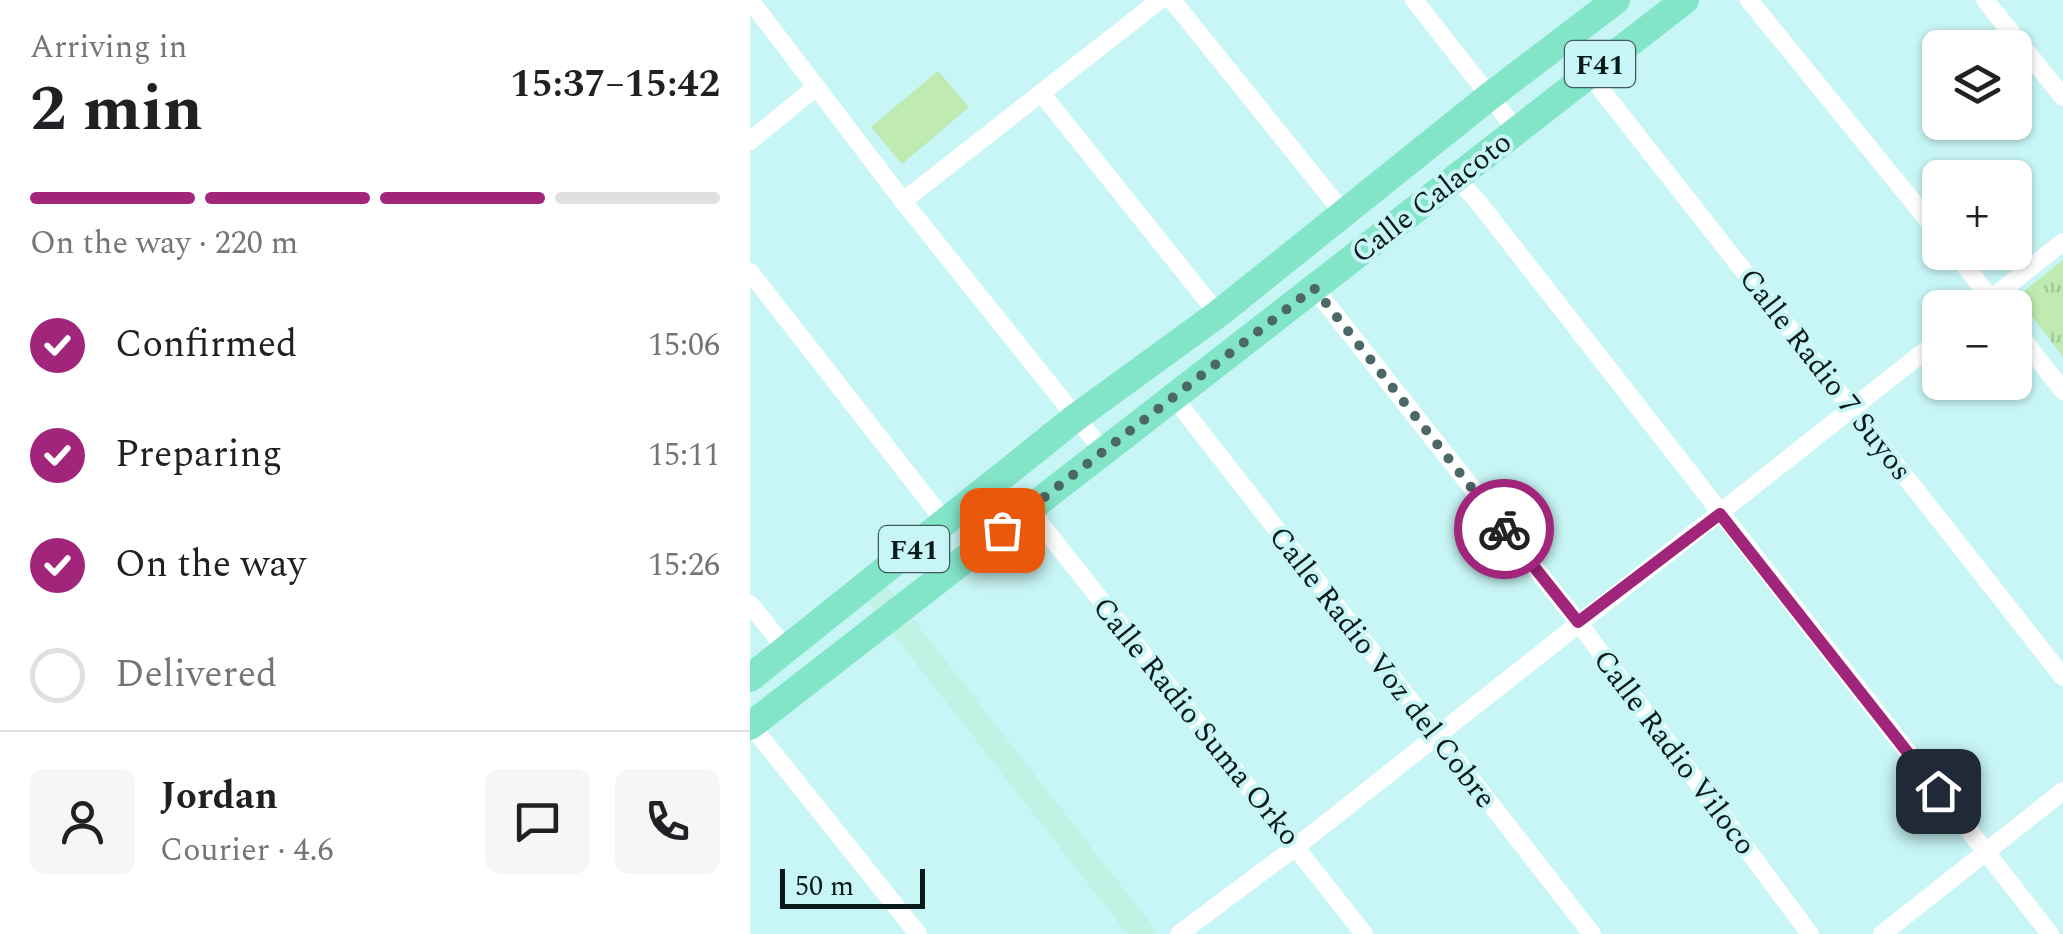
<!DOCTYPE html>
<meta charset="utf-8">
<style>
:root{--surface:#fff;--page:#f6f6f6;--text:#202124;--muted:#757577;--line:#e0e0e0;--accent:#a1267b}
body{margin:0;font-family:Spectral,serif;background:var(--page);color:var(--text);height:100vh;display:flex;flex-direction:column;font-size:38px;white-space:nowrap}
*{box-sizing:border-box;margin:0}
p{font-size:32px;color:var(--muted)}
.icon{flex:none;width:55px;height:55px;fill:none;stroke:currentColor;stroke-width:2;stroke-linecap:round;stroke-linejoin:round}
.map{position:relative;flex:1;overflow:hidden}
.side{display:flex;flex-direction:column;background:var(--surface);width:750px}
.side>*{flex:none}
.tools{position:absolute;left:1172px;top:30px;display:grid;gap:20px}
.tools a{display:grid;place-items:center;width:110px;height:110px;border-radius:15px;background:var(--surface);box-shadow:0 2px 8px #0004;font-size:50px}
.scale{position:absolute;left:30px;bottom:25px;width:145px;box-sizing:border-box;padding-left:10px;border:5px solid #091a1a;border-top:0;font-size:28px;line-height:35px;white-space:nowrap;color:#091a1a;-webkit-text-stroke:8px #c8f5f5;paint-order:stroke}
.pin{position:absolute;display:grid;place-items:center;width:85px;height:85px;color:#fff;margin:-42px;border-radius:20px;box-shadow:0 5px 15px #0006}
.courier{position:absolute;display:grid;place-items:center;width:100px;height:100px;margin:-50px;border:8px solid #a1267b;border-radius:50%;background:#fff;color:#222;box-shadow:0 2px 12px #0007}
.summary em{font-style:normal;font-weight:700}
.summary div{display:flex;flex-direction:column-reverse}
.summary{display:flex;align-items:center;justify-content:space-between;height:170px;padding:0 30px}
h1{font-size:65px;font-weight:700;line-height:75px}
.bar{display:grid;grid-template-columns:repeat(4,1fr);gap:15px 10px;align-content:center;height:120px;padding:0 30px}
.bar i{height:12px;border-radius:8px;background:var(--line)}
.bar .on{background:var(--accent)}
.bar p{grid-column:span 4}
.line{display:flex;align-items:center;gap:25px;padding:0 30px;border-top:2px solid var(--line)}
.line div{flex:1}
.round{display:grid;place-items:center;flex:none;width:105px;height:105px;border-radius:15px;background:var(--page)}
ol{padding:0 30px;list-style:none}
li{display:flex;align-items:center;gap:30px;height:110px}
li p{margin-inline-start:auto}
li .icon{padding:10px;border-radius:50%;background:var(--accent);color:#fff;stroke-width:4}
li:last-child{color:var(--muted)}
li i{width:55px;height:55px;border:5px solid var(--line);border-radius:50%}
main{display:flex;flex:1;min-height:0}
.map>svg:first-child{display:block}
.grass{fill:url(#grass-tufts)}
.park{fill:#bfeab1}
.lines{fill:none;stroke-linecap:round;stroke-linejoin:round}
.street{stroke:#fff;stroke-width:18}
.secondary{stroke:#c1f2e4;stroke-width:25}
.primary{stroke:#83e5c8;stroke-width:28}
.done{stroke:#4c6767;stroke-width:10;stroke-dasharray:0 18}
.route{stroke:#a1267b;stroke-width:12}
.labels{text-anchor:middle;stroke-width:8;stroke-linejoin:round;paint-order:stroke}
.shield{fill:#c8f5f5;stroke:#425c5c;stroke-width:2.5}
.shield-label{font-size:28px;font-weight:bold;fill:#091a1a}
.street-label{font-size:30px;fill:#091a1a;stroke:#c8f5f5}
</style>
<main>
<section class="side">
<div class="summary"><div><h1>2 min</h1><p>Arriving in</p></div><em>15:37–15:42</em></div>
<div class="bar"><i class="on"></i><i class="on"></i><i class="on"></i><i></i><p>On the way · 220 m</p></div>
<ol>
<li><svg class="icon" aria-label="check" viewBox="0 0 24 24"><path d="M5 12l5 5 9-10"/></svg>Confirmed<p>15:06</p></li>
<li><svg class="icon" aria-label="check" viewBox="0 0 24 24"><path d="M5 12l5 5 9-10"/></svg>Preparing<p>15:11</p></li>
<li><svg class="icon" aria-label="check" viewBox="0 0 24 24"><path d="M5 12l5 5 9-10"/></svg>On the way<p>15:26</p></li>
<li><i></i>Delivered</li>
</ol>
<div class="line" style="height:180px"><a class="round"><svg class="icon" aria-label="person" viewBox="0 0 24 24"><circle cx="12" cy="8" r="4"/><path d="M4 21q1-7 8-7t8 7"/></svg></a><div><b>Jordan</b><p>Courier · 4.6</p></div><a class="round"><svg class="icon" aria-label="chat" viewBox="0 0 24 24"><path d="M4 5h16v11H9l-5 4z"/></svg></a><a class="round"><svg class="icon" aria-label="phone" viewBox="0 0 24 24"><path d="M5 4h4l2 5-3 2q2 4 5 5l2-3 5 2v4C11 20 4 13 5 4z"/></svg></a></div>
</section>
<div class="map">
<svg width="1313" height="934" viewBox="0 0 1313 934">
<defs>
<pattern id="grass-tufts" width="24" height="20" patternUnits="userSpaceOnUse" patternTransform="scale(2.5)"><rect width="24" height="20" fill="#bfeab1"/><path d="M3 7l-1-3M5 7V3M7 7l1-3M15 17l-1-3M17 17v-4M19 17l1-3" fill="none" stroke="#a3c898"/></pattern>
</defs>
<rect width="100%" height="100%" fill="#c8f5f5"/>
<path class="grass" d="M1313 260V357L1267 297Z"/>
<path class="park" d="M188 71 219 107 152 164 121 127Z"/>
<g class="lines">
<g class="street">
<path d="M0 0 153 201 353 451"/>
<path d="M422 0 595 215"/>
<path d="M664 0 767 131"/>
<path d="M999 0 1190 235"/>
<path d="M1235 0 1313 97"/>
<path d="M838 73 1313 677"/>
<path d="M292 94 468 314"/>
<path d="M0 141 66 87"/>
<path d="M706 178 729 203 1300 934"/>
<path d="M153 201 410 0"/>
<path d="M1204 252 1248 308"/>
<path d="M0 272 196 523"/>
<path d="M564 288 828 622 1060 934"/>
<path d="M1229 308 1313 242"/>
<path d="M1265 329 1313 391"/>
<path d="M425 399 842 934"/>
<path d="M279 509 614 934"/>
<path d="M0 604 36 649"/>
<path d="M1 725 168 934"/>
<path d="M429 934 547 846 1190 339"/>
<path d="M1132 934 1313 791"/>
</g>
<path class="secondary" d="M120 584 393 934"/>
<g class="primary">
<path d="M0 678 325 418 468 314 740 96 866 0"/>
<path d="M0 726 935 0"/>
</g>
</g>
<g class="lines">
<path class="done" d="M252 530 564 288 754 529"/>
<path class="route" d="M754 529 828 622 970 514 1188 791"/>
</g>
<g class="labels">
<g class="shield">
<rect x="815" y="41" width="70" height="46" rx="8"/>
<rect x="129" y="526" width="70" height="46" rx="8"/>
</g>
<g class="shield-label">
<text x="850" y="74">F41</text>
<text x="164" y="559">F41</text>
</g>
<g class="street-label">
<text transform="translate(681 197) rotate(-38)" y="10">Calle Calacoto</text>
<text transform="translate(1076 374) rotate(52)" y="10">Calle Radio 7 Suyos</text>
<text transform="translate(633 667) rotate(52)" y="10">Calle Radio Voz del Cobre</text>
<text transform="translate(447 721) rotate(51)" y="10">Calle Radio Suma Orko</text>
<text transform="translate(925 752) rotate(53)" y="10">Calle Radio Viloco</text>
</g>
</g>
</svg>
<div class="tools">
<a><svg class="icon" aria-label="layers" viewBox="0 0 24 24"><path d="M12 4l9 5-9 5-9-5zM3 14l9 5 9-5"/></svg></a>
<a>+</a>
<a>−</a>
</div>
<div class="scale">50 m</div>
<div class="pin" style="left:252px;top:530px;background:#ea580c"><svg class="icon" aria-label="bag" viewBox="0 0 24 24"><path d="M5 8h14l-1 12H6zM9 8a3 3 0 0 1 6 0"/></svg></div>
<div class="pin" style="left:1188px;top:791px;background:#1f2937"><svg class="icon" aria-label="home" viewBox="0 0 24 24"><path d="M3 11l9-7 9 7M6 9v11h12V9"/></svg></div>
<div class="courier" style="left:754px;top:529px"><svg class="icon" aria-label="bike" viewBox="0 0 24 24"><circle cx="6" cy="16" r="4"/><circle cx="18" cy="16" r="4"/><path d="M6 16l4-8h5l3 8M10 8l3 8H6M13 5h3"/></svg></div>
</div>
</main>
